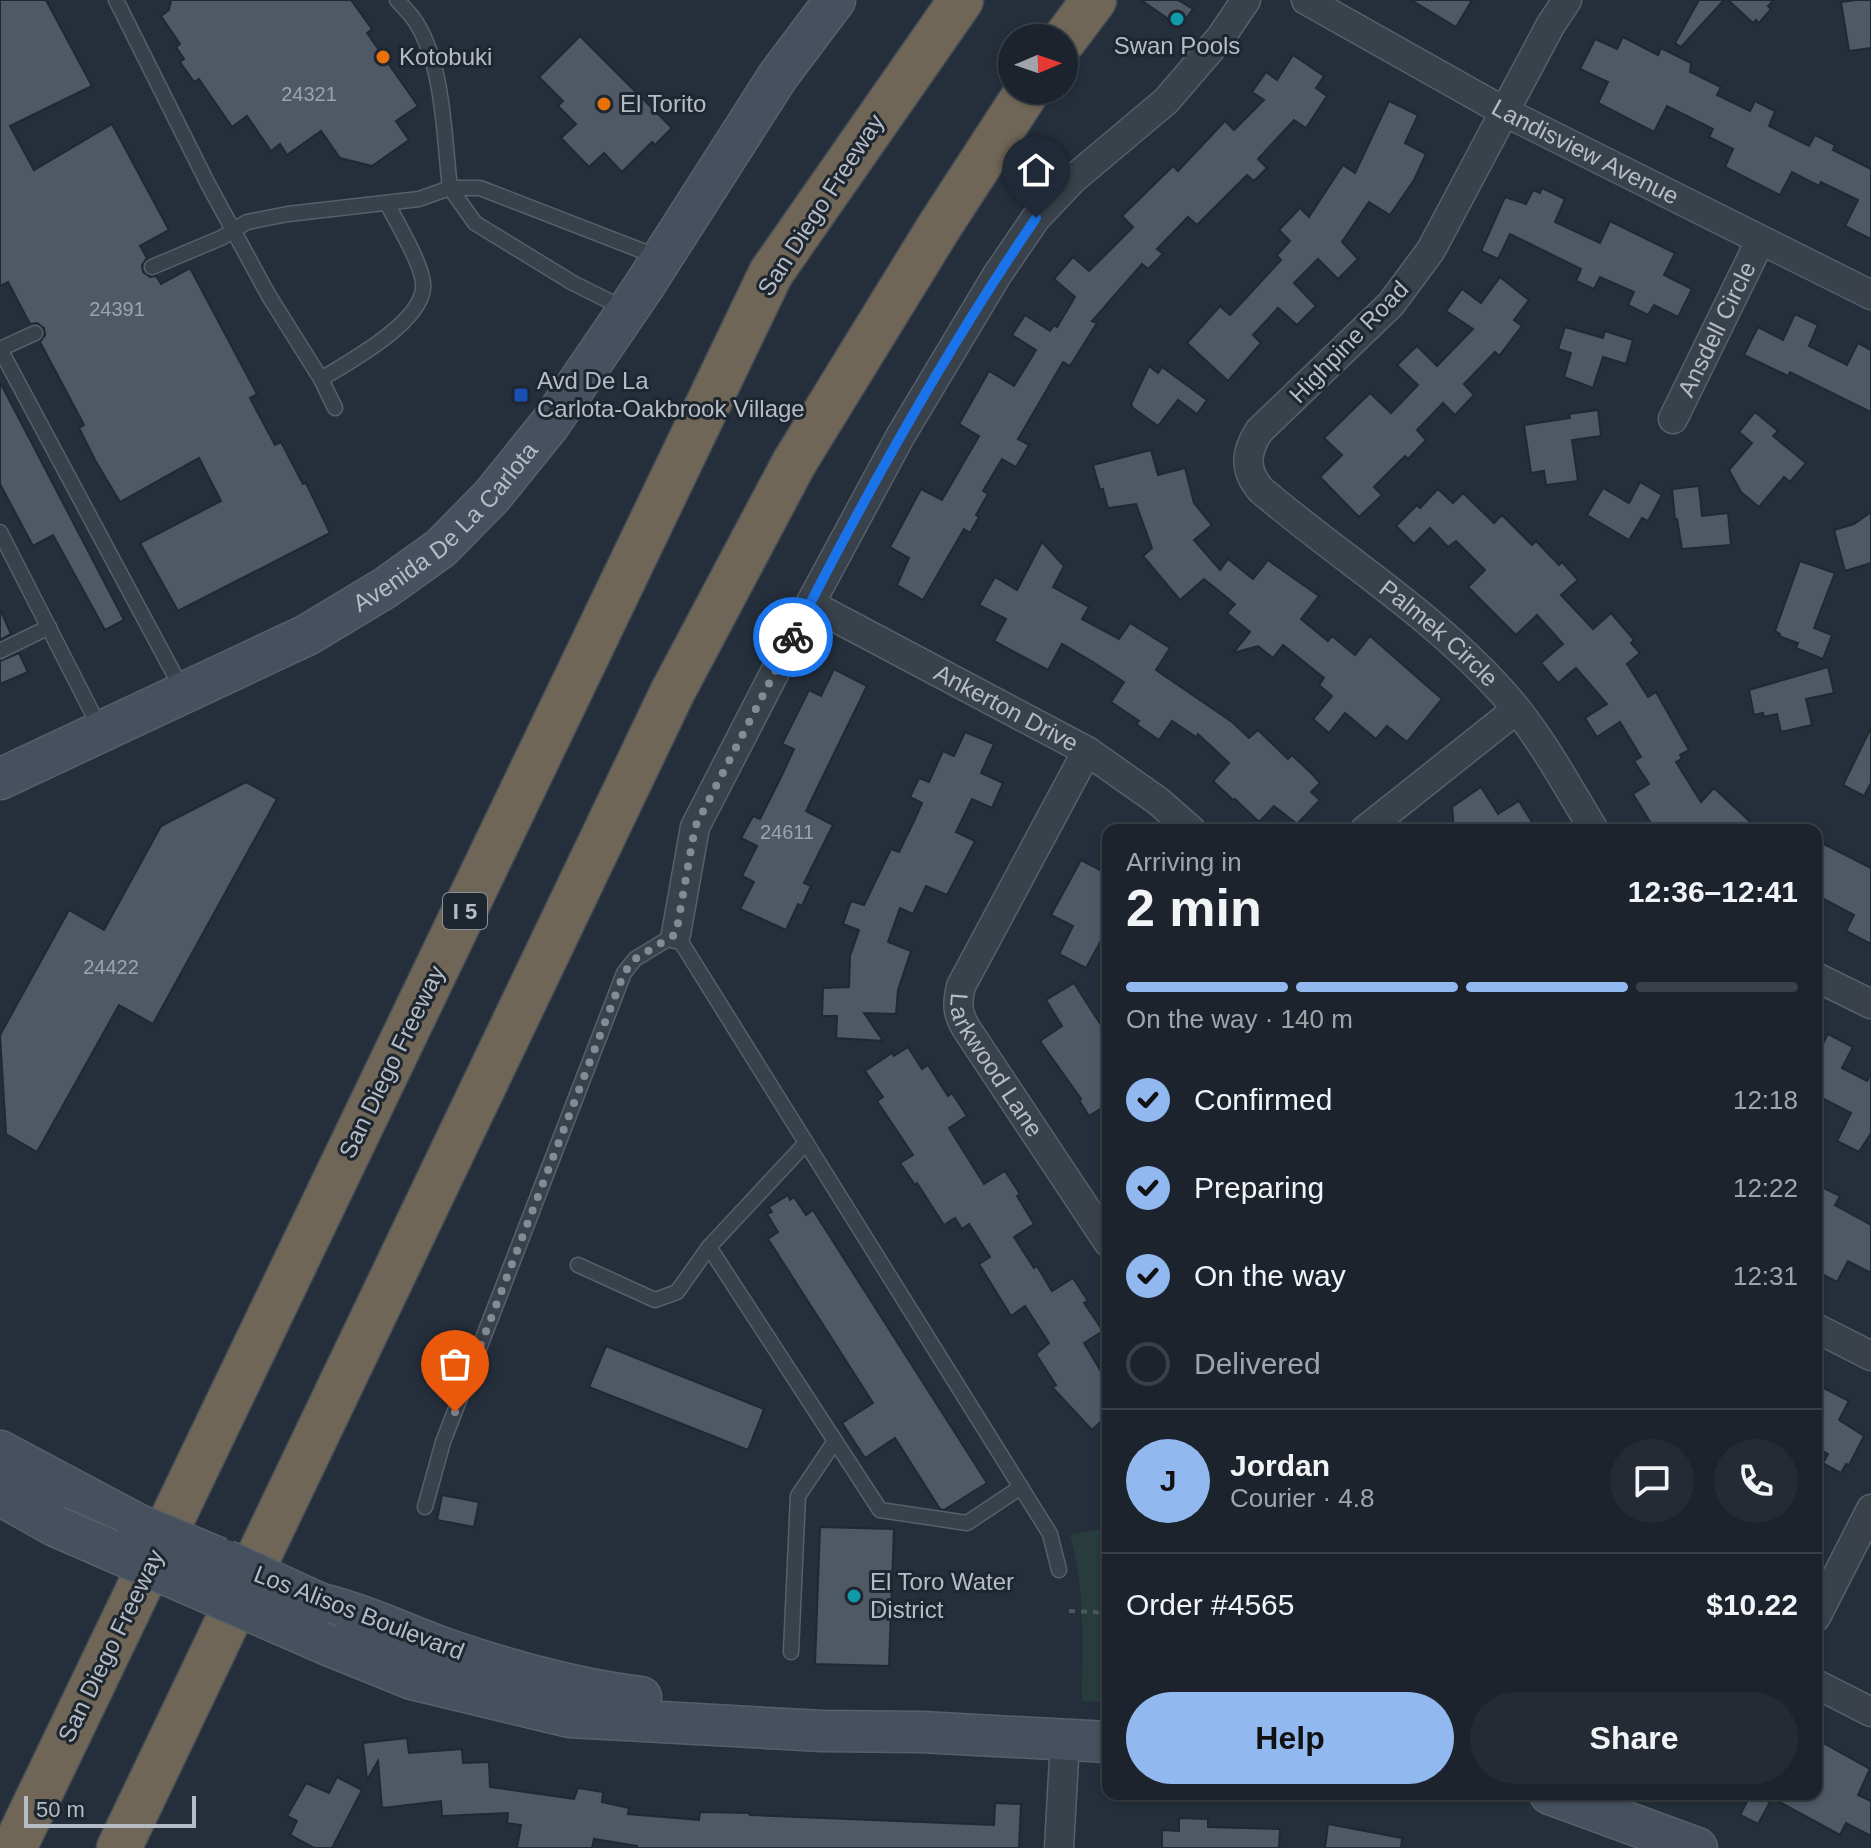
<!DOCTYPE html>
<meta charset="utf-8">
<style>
:root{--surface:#1c232c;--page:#252b34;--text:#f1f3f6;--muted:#a0a4a9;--line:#3a4048;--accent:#91b8ef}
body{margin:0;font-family:Arial,sans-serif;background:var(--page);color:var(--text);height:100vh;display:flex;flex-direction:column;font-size:30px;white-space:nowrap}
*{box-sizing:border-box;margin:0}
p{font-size:26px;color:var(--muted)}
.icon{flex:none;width:44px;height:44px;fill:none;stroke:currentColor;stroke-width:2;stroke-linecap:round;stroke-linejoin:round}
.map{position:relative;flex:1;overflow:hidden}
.drawer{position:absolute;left:1102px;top:824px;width:720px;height:976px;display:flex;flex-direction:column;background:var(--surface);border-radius:16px;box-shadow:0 2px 6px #0004,0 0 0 2px var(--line)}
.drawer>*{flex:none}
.needle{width:52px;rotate:88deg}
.controls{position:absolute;left:998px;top:24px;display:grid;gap:16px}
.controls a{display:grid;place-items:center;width:80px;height:80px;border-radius:50%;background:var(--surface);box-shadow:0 2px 6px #0004,0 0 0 2px var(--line);font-size:40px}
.scale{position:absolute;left:24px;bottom:20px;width:172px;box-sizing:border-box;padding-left:8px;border:4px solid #b5bcc6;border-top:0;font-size:22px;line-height:28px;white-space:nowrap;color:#b5bcc6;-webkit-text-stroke:6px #1e2630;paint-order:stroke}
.pin{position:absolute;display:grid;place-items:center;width:68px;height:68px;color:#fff;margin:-82px -34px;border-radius:50% 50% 50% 0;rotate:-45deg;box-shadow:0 0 8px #0007}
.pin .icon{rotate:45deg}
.courier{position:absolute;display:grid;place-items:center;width:80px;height:80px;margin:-40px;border:6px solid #1a73e8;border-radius:50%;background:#fff;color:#222;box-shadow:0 2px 10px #0007}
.head em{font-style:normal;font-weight:700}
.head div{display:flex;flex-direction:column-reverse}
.head{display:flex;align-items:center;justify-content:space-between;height:136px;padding:0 24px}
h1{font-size:52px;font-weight:700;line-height:60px}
.bar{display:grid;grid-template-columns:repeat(4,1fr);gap:12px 8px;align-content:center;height:96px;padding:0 24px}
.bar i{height:10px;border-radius:6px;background:var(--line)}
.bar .on{background:var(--accent)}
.bar p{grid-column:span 4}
.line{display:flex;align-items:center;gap:20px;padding:0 24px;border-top:2px solid var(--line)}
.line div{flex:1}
.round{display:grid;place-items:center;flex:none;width:84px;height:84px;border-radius:42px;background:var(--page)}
ol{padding:0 24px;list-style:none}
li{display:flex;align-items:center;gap:24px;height:88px}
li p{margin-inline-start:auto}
li .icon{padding:8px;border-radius:50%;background:var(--accent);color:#111;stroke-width:4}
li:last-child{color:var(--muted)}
li i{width:44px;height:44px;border:4px solid var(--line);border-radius:50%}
.cta{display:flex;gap:16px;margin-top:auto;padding:16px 24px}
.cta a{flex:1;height:92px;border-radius:48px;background:var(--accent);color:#111;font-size:32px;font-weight:700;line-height:92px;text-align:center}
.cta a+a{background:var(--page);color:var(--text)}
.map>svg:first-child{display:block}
.green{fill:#283c3d}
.building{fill:#4f5865;stroke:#202832;stroke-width:2}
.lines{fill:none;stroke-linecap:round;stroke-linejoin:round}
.lane-casing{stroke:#575f69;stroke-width:17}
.street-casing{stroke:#575f69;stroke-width:31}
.secondary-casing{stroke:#575f69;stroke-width:43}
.highway-casing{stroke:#444c56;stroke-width:47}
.path{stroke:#47595b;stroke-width:4;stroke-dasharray:6 6;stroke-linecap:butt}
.lane{stroke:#39414b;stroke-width:14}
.street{stroke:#39414b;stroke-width:28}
.secondary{stroke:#47505e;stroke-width:40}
.highway{stroke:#706657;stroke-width:44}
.secondary-bridge-casing{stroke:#575f69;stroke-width:43;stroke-linecap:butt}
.secondary-bridge{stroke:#47505e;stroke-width:40}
.done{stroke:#838b95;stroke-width:8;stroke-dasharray:0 14.4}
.route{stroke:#1a73e8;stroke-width:10}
.culture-dot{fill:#0f9aa8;stroke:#1e2630;stroke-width:3}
.food-dot{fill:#e8710a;stroke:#1e2630;stroke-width:3}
.transit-dot{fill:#1a4fb4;stroke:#1e2630;stroke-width:3}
.labels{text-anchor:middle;stroke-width:6;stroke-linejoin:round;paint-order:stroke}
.number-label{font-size:20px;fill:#9ca3ae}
.shield{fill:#1e2630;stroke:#888f99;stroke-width:2}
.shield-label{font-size:22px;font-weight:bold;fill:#b5bcc6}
.poi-label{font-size:24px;fill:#b5bcc6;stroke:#1e2630;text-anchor:start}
.street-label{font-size:24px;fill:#b5bcc6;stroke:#1e2630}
</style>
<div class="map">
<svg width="1871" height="1848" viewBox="0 0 1871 1848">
<rect width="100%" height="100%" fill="#252f3b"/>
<path class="green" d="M1106 1528 1108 1530V1702L1082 1701C1082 1644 1086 1590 1070 1535Z"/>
<g class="building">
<path d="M0 0H46L92 86 10 126 34 170 112 124 169 230 140 246 147 258 142 265 143 272 150 277 156 276 161 284 190 268 257 394 250 398 275 445 281 442 303 484 306 483 330 533 178 611 140 543 221 501 199 458 120 502 95 460 79 428 84 425 40 342 45 335 44 328 37 323 30 324 8 282 0 286Z"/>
<path d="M171 0H351L372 29 367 33 418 106 396 121 409 140 372 166 340 158 321 131 287 155 280 144 271 151 247 116 232 127 199 79 194 82 180 62 184 59 176 47 180 44 161 16 169 10Z"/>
<path d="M1141 0H1178L1193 9 1180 27Z"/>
<path d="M1411 0H1472L1456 27Z"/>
<path d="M1699 0H1724L1681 47 1675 43Z"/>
<path d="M1728 0H1774L1768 6 1771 9 1759 23 1756 20 1753 23Z"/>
<path d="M1856 0H1871V48L1849 51 1841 2Z"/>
<path d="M580 36 672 128 655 145 652 142 622 172 604 153 589 167 561 138 576 124 558 106 563 101 539 77Z"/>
<path d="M1623 37 1658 55 1661 48 1691 63 1690 72 1721 87 1717 95 1750 111 1755 101 1775 111 1769 126 1809 146 1815 135 1835 145 1833 150 1871 169V239L1845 226 1858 200 1821 182 1819 186 1792 172 1780 195 1725 167 1733 149 1709 137 1713 129 1667 106 1654 132 1598 103 1608 82 1580 69 1595 39 1617 49Z"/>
<path d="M1293 55 1324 76 1316 88 1327 96 1306 128 1294 120 1258 159 1267 168 1254 181 1247 175 1197 225 1188 217 1157 249 1163 254 1148 269 1142 264 1092 321 1097 323 1070 366 1063 362 1018 439 1029 445 1016 467 1002 459 983 491 988 494 976 515 979 517 970 533 964 529 923 600 897 585 909 558 890 547 921 489 942 500 979 436 959 424 989 371 1014 386 1036 350 1012 335 1025 315 1050 331 1054 325 1057 327 1075 297 1054 279 1073 257 1089 271 1133 227 1122 216 1173 166 1178 171 1225 121 1234 130 1264 100 1252 92 1266 72 1277 80Z"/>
<path d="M1389 101 1418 115 1405 143 1426 154 1414 180 1390 215 1369 202 1342 242 1358 259 1338 279 1318 259 1294 283 1316 306 1297 325 1278 308 1253 335 1261 343 1228 381 1187 343 1220 306 1230 315 1281 260 1277 255 1290 241 1279 230 1300 208 1309 217 1343 165 1355 173Z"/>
<path d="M1542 188 1565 199 1555 222 1600 243 1610 221 1675 253 1664 275 1692 289 1678 317 1654 305 1648 315 1628 305 1634 292 1600 277 1594 289 1576 281 1581 269 1510 234 1498 259 1481 251 1505 197 1526 204 1533 190 1540 193Z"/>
<path d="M1500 277 1529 300 1514 320 1522 326 1499 356 1495 352 1464 384 1474 395 1455 415 1443 403 1417 430 1426 440 1408 459 1405 456 1374 487 1382 495 1359 517 1320 477 1342 455 1324 438 1370 393 1391 413 1418 385 1397 365 1417 346 1437 366 1473 329 1446 311 1462 289 1481 303Z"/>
<path d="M1795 314 1818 325 1809 346 1847 365 1858 343 1871 350V412L1790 372 1788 376 1744 355 1758 327 1783 340Z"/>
<path d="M1565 327 1603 338 1605 331 1633 340 1626 364 1603 357 1593 388 1564 377 1571 353 1558 349Z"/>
<path d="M1149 366 1158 373 1162 367 1207 400 1197 414 1178 400 1158 426 1133 408 1131 404Z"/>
<path d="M0 382 124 620 105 630 53 535 33 546 0 484Z"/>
<path d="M1598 410 1601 436 1572 440 1578 481 1546 485 1544 471 1531 473 1524 425 1570 418 1569 414Z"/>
<path d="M1755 412 1778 431 1773 436 1806 463 1790 482 1784 477 1759 507 1741 492 1729 470 1752 443 1739 432Z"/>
<path d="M1151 450 1158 475 1185 468 1194 503 1212 525 1194 540 1220 570 1228 559 1253 579 1268 560 1319 596 1301 619 1328 641 1332 636 1355 655 1370 636 1442 699 1407 742 1387 726 1376 739 1345 713 1329 733 1313 719 1332 696 1319 685 1324 678 1283 645 1273 658 1258 646 1233 653 1250 632 1227 613 1235 604 1204 579 1180 600 1143 556 1152 548 1136 504 1108 508 1103 489 1100 490 1093 465Z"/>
<path d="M1640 482 1662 495 1648 521 1642 518 1629 540 1587 515 1603 488 1629 503Z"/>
<path d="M1699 486 1702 516 1728 513 1731 545 1682 549 1677 519H1675L1672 489Z"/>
<path d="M1438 489 1453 503 1463 493 1494 523 1502 515 1532 545 1536 541 1559 565 1562 562 1578 580 1561 595 1593 629 1611 613 1634 640 1631 643 1640 653 1627 664 1648 697 1656 692 1689 750 1680 755 1682 759 1676 762 1701 802 1714 788 1759 830H1655L1633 794 1649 784 1634 761 1641 757 1620 722 1597 737 1585 718 1607 704 1576 668 1558 683 1541 663 1563 644 1537 615 1516 635 1468 587 1485 570 1456 541 1448 547 1430 528 1414 544 1396 526 1417 505 1420 508Z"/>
<path d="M1871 512V563L1845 571 1834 530 1854 524Z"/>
<path d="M1042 542 1064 566 1053 587 1089 607 1082 619 1119 639 1130 623 1170 648 1156 670 1232 722 1249 738 1258 730 1288 759 1292 755 1313 775 1320 783 1311 792 1320 800 1297 824 1274 806 1259 822 1235 799 1233 800 1213 781 1229 763 1198 734 1196 737 1172 721 1159 740 1136 724 1139 721 1111 702 1124 682 1093 662 1062 644 1048 670 994 641 1006 619 979 605 995 577 1017 590Z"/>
<path d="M1800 561 1835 573 1814 628 1832 635 1823 659 1796 648 1798 643 1779 636 1780 634 1775 631Z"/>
<path d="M0 609 11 634 0 640Z"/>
<path d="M19 653 28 672 0 684V661Z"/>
<path d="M1828 667 1834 693 1806 699 1812 725 1781 732 1777 714 1764 717 1763 713 1754 715 1749 690Z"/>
<path d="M834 669 867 686 806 811 833 825 804 883 811 886 802 906 798 904 786 930 740 909 754 882 742 876 757 846 741 838 753 816 760 819 781 777 794 749 782 744 809 690 821 696Z"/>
<path d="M1871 728V783L1864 796 1843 785Z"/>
<path d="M965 732 994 744 981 773 1003 783 992 808 972 799 956 832 975 841 947 895 926 886 913 914 900 908 888 942 911 951 898 990 896 1014 864 1013 883 1041 836 1038 837 1016H822L823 988 849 987 850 956 859 930 843 924 851 901 864 905 891 849 899 852 915 819 922 803 910 797 919 778 929 782 943 751 954 756Z"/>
<path d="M246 782 277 799 153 1024 119 1005 37 1152 6 1134 0 1035 69 910 104 930 161 826Z"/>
<path d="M1481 787 1498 814 1519 801 1537 830H1454L1452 807Z"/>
<path d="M1824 844 1871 868V944L1846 931 1854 915 1816 895V860Z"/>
<path d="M1081 860 1108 874V928L1086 968 1059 954 1073 926 1051 915Z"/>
<path d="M1074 983 1108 1036V1104L1089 1116 1079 1100 1081 1099 1040 1041 1062 1026 1046 1000Z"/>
<path d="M1828 1034 1853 1047 1842 1068 1867 1081 1871 1074V1133L1859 1152 1837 1141 1851 1113 1816 1095V1056Z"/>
<path d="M908 1047 922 1069 928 1065 948 1096 952 1093 967 1116 949 1128 984 1184 1005 1171 1020 1194 1017 1196 1034 1224 1014 1237 1034 1268 1037 1266 1052 1291 1073 1278 1088 1301 1084 1303 1103 1331 1084 1343 1108 1383V1415L1092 1430 1052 1387 1056 1385 1036 1354 1049 1343 1025 1306 1011 1316 979 1264 990 1257 969 1224 962 1229 955 1218 944 1225 917 1183 915 1185 900 1163 913 1155 877 1101 883 1097 865 1071 892 1053 894 1056Z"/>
<path d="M1816 1184 1840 1196 1835 1205 1871 1225V1273L1848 1261 1837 1282 1816 1271Z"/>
<path d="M788 1195 790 1200 794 1197 806 1215 813 1210 987 1483 944 1510 940 1509 895 1438 865 1458 842 1423 873 1403 768 1239 778 1232 767 1214 772 1212 769 1207Z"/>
<path d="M606 1346 764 1409 748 1450 589 1387Z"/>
<path d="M1816 1384 1849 1401 1839 1420 1864 1436 1849 1465 1846 1464 1841 1473 1823 1463 1828 1454 1816 1447Z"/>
<path d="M442 1495 479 1502 474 1527 437 1520Z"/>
<path d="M820 1527 894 1529 889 1666 815 1664Z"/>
<path d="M407 1738 409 1753 462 1749 463 1763 489 1762 490 1787 574 1799 578 1788 603 1792 602 1802 629 1808 628 1814 699 1820 700 1812 748 1813 750 1815 994 1825 995 1803 1021 1804 1019 1848H636L637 1846 594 1839 592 1848H517L521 1825 507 1823 508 1813 442 1816 441 1801 382 1808 378 1761 367 1780 363 1743Z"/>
<path d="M1816 1739 1870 1769 1858 1795 1871 1801V1836L1846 1823 1840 1835 1765 1794H1816Z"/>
<path d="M337 1777 362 1790 332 1848H314L290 1835 297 1821 287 1816 306 1783 329 1793Z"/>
<path d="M1751 1794 1770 1802 1758 1824 1740 1815Z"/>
<path d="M1179 1818 1208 1819V1827L1280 1829 1279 1848H1162V1830L1179 1831Z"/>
<path d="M1328 1824 1402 1838 1401 1848H1325Z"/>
</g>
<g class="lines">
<defs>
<g id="lane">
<path d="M116 0 208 184 269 296 321 379 335 408"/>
<path d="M450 188H480L658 257"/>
<path d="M450 188 475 223 573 283 625 309"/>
<path d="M152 267 221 238 247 222 288 214 419 199 450 188C444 138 444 68 417 24 412 15 403 7 397 0"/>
<path d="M0 349 182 689"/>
<path d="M0 349 35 333"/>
<path d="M321 379C349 362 419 324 423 289 426 269 396 222 387 203"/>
<path d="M0 532 100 728"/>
<path d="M0 651 49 627"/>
<path d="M806 1143 709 1247 880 1510 967 1523 1021 1487"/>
<path d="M578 1265 655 1300 677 1292 709 1247"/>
<path d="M425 1507 443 1442 624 973 635 959 676 934 1050 1534 1059 1570"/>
<path d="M791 1652 798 1496 835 1441"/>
</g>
<g id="street">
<path id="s1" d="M1306 0 1505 112 1871 295"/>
<path id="s2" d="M1567 0 1550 26 1431 250 1391 304 1259 431C1245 453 1244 470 1261 490 1342 559 1431 613 1503 693 1539 733 1566 784 1594 830"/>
<path id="s3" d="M1673 419 1760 241"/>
<path id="s4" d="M810 604 1087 751 1158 801 1191 830"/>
<path id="s5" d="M1087 751 961 986C957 1003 957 1013 966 1028L1108 1242"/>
<path d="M1365 830 1516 710"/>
<path d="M676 934 695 827 810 604 901 435 997 275 1036 218 1072 180 1166 101 1221 37 1246 0"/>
<path d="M1816 977 1871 1004"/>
<path d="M1816 1328 1871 1356"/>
<path d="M1816 1617 1871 1509"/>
<path d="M1816 1684 1871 1712"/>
<path d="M1059 1848 1065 1741"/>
</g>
<g id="secondary">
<path id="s6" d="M0 779 307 635 385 588 441 548 492 496 550 424 644 286 778 76 835 0"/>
<path d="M0 1451 137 1524"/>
<path d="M0 1495 55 1526"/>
<path d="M321 1604C362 1614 403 1633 443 1648 507 1670 574 1689 641 1697"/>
<path d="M328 1645 412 1679 570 1717 822 1731 922 1732 1108 1742"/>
<path d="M1550 1794 1697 1848"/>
</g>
<g id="highway">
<path d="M1064 40 1094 0"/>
<path d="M14 1848 771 273 961 0"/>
<path d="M119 1848 672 693 794 463 939 227 1028 90"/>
</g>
</defs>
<use href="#lane" class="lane-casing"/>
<use href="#street" class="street-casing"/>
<use href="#secondary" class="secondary-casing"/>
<use href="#highway" class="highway-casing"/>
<path class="path" d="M1069 1611 1095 1612 1108 1616"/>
<use href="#lane" class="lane"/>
<use href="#street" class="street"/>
<use href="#secondary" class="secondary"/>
<use href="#highway" class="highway"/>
<defs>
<g id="secondary-bridge">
<path d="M137 1524 219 1558"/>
<path d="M55 1526 328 1645"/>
<path d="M225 1560 321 1604"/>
</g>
</defs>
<use href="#secondary-bridge" class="secondary-bridge-casing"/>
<use href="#secondary-bridge" class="secondary-bridge"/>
</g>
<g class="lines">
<path class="done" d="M455 1412 624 973 635 959 676 934 695 827 793 637"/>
<path class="route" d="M793 637C866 493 945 351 1036 218"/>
</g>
<g class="culture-dot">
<circle cx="1177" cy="19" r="8"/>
<circle cx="854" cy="1596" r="8"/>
</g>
<g class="food-dot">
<circle cx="383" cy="57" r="8"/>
<circle cx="604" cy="104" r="8"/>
</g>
<rect class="transit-dot" x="513" y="387" width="16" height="16" rx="4"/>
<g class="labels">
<g class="number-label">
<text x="309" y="101">24321</text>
<text x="117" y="316">24391</text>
<text x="787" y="839">24611</text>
<text x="111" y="974">24422</text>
</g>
<rect class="shield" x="443" y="893" width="44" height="36" rx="6"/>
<g class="shield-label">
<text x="465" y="919">I 5</text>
</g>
<g class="poi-label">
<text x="1177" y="54" text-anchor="middle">Swan Pools</text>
<text x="399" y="65">Kotobuki</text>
<text x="620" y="112">El Torito</text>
<text x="537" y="389">Avd De La<tspan x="537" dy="28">Carlota-Oakbrook Village</tspan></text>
<text x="870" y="1590">El Toro Water<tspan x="870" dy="28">District</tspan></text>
</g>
<g class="street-label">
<text dy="8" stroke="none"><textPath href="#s1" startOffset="318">Landisview Avenue</textPath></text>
<text transform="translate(821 205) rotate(-57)" y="8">San Diego Freeway</text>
<text dy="8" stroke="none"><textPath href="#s3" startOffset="100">Ansdell Circle</textPath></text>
<text transform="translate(1349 342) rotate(-46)" y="8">Highpine Road</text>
<text dy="8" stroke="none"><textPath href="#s6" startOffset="516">Avenida De La Carlota</textPath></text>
<text dy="8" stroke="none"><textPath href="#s2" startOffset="828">Palmek Circle</textPath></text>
<text dy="8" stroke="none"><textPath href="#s4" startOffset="222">Ankerton Drive</textPath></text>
<text transform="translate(392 1062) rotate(-64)" y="8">San Diego Freeway</text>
<text dy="8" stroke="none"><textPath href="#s5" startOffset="356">Larkwood Lane</textPath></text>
<text transform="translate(359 1613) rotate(21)" y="8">Los Alisos Boulevard</text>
<text transform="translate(111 1646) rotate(-64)" y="8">San Diego Freeway</text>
</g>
</g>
</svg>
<div class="controls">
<a><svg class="needle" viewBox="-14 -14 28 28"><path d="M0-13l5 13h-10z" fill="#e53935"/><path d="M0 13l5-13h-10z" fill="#a0a4a9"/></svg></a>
</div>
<div class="scale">50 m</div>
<div class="pin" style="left:455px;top:1412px;background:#ea580c"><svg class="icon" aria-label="bag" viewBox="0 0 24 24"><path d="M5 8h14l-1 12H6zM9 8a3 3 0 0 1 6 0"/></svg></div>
<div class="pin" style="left:1036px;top:218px;background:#1f2937"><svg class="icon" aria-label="home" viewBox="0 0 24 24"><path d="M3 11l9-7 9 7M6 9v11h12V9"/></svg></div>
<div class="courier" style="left:793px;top:637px"><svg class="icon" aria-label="bike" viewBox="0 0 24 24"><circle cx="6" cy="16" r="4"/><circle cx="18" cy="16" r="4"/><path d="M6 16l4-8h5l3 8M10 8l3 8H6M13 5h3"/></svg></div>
<section class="drawer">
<div class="head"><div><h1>2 min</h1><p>Arriving in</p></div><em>12:36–12:41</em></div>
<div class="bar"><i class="on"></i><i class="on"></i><i class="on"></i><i></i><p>On the way · 140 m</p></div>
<ol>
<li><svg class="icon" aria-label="check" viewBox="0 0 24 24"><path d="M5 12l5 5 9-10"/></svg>Confirmed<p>12:18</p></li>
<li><svg class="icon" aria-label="check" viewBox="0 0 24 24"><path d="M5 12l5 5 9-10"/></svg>Preparing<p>12:22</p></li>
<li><svg class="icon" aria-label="check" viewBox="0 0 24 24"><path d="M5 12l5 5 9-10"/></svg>On the way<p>12:31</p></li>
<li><i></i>Delivered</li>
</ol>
<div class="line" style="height:144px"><b class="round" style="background:var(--accent);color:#111">J</b><div><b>Jordan</b><p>Courier · 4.8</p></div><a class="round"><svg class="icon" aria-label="chat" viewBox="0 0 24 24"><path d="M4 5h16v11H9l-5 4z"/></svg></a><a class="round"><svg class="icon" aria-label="phone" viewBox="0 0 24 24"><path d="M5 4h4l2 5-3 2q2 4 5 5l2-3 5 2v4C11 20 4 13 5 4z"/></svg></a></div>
<div class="line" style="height:104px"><div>Order #4565</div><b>$10.22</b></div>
<div class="cta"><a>Help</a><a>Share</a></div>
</section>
</div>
